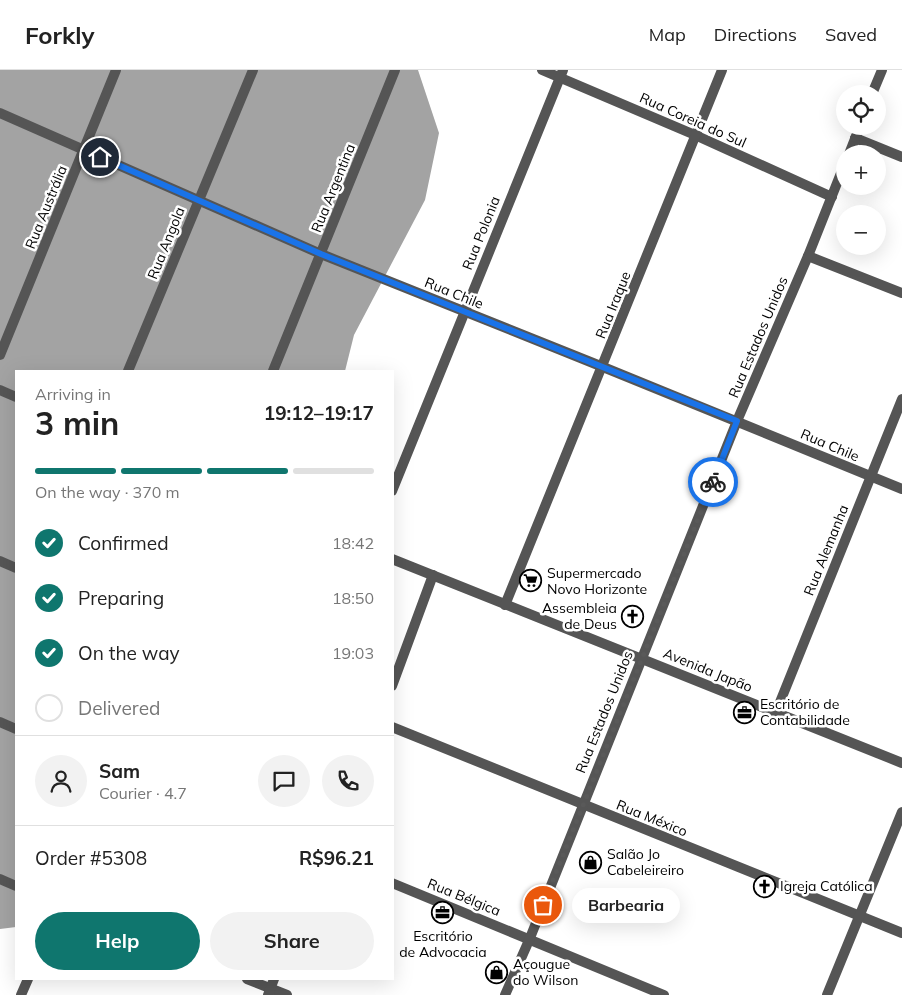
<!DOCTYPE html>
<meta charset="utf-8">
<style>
:root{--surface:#fff;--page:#f2f2f2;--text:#222;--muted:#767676;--line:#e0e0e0;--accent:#0f766e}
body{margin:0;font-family:Mulish,sans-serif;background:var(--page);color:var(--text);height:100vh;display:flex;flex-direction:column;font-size:19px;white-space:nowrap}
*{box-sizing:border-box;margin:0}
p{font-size:16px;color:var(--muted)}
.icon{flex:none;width:28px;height:28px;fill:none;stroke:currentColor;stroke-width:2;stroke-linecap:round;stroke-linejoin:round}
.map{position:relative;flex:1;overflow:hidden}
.side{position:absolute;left:15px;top:300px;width:379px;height:610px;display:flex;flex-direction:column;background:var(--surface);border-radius:0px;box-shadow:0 5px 20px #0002}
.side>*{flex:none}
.buttons{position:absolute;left:836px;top:15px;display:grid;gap:10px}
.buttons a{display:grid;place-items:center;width:50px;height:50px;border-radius:50%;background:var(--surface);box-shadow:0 5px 20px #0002;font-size:25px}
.pin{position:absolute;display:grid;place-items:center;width:42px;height:42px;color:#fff;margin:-21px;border:2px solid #fff;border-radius:50%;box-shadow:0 1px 5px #0007}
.courier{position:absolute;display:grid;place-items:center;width:50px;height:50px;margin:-25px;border:4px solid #1a73e8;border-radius:50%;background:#fff;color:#222;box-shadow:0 1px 6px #0007}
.bubble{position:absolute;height:35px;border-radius:18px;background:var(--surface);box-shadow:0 5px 20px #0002;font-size:16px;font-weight:700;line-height:35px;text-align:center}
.summary em{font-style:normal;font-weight:700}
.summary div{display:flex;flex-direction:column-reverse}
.summary{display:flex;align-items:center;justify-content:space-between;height:85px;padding:0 20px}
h1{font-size:32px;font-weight:700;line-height:38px}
.bar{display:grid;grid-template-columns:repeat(4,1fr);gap:8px 5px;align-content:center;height:60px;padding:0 20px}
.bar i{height:6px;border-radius:4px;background:var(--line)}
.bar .on{background:var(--accent)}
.bar p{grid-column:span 4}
.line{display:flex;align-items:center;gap:12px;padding:0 20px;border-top:1px solid var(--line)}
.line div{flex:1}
.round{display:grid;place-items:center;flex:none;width:52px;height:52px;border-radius:26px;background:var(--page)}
ol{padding:0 20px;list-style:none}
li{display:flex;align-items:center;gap:15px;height:55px}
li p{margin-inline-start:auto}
li .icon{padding:5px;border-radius:50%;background:var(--accent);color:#fff;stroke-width:4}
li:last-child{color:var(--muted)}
li i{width:28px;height:28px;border:2px solid var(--line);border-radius:50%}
.cta{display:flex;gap:10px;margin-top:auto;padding:10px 20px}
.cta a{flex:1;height:58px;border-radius:30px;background:var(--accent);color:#fff;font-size:20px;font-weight:700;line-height:58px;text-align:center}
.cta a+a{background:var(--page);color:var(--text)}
header{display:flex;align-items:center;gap:30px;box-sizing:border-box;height:70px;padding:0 25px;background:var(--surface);border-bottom:1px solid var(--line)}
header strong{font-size:24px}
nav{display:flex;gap:28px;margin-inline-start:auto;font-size:18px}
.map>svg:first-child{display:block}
.water{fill:#a3a3a3}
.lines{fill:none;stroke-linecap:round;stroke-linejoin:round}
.street{stroke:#555;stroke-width:10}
.done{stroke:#595959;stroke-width:5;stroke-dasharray:0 9}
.route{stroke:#1a73e8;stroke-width:6}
.labels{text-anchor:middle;stroke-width:5;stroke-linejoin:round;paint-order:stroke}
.street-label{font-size:14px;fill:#000;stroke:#fff}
.poi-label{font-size:14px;fill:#000;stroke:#fff;text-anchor:start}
</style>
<header>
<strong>Forkly</strong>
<nav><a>Map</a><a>Directions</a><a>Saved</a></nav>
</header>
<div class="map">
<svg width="902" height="925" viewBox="0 0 902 925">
<rect width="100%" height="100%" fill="#fff"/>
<path class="water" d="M0 0H418L439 63 425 130 354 265 345 301H16V857L0 859Z"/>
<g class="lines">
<g class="street">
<path d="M542 0 695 65 832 127"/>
<path d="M872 24 882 0"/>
<path d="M0 43 321 184 603 297 902 419"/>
<path d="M855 68 902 87"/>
<path d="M849 84 860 56"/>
<path d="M808 186 902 223"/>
<path d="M0 285 116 0"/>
<path d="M128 301 253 0"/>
<path d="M273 301 395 0"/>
<path d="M0 320 16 327"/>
<path d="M392 421 563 0"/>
<path d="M392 489 902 693"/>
<path d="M0 491 16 498"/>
<path d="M505 535 722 0"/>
<path d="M392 616 433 505"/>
<path d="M776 642 902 329"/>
<path d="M0 652 16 659"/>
<path d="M392 657 902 863"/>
<path d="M0 809 16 816"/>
<path d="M392 813 664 925"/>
<path d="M247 909 287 925"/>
<path d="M21 925 28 909"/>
<path d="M268 925 274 909"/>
<path d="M505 925 530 868 737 351 808 186 845 93"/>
<path d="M827 925 902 742"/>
</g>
</g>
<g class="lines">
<path class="done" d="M543 835 713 412"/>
<path class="route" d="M100 87 321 184 737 351 713 412"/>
</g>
<defs>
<symbol id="supermarket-ring" viewBox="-11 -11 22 22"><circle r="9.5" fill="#fff" stroke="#000" stroke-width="1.5"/><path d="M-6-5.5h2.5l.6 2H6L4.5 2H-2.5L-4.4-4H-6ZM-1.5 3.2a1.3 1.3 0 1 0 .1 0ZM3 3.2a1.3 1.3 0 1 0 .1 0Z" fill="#000"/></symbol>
<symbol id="church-ring" viewBox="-11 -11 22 22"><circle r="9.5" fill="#fff" stroke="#000" stroke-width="1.5"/><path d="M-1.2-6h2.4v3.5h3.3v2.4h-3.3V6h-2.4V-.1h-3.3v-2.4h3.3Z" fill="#000"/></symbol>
<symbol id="office-ring" viewBox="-11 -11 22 22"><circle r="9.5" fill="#fff" stroke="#000" stroke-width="1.5"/><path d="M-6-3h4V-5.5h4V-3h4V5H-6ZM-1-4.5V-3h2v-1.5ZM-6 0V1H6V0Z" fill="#000"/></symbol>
<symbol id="shop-ring" viewBox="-11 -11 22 22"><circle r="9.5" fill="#fff" stroke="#000" stroke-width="1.5"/><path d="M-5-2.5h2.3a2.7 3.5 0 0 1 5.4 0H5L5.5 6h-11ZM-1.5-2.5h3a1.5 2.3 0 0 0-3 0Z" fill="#000"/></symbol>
</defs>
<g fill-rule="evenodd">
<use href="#supermarket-ring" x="518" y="498" width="25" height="25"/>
<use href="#church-ring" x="620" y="534" width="25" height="25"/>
<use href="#office-ring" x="732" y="630" width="25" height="25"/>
<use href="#shop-ring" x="578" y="780" width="25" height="25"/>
<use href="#church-ring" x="752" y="804" width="25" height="25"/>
<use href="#office-ring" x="430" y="830" width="25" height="25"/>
<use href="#shop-ring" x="484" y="890" width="25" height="25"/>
</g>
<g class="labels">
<g class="street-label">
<text transform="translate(693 50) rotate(24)" y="5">Rua Coreia do Sul</text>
<text transform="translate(333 118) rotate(-68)" y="5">Rua Argentina</text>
<text transform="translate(46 137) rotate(-68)" y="5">Rua Austrália</text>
<text transform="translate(481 163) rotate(-68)" y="5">Rua Polonia</text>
<text transform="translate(166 173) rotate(-68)" y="5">Rua Angola</text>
<text transform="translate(454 223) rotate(22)" y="5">Rua Chile</text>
<text transform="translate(613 235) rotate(-68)" y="5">Rua Iraque</text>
<text transform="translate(758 267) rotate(-67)" y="5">Rua Estados Unidos</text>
<text transform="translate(830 375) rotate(23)" y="5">Rua Chile</text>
<text transform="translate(826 480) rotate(-68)" y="5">Rua Alemanha</text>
<text transform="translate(708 600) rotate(22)" y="5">Avenida Japão</text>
<text transform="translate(604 642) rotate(-68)" y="5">Rua Estados Unidos</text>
<text transform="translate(652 748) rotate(22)" y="5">Rua México</text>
<text transform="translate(464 827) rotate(22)" y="5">Rua Bélgica</text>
</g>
<g class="poi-label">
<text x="547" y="508">Supermercado<tspan x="547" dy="16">Novo Horizonte</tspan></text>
<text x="617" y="543" text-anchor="end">Assembleia<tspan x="617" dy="16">de Deus</tspan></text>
<text x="760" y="639">Escritório de<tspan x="760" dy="16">Contabilidade</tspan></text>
<text x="607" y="789">Salão Jo<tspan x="607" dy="16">Cabeleireiro</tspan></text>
<text x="780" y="821">Igreja Católica</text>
<text x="443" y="871" text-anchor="middle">Escritório<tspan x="443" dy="16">de Advocacia</tspan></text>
<text x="513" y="899">Açougue<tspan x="513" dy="16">do Wilson</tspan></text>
</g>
</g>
</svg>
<div class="buttons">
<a><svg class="icon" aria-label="locate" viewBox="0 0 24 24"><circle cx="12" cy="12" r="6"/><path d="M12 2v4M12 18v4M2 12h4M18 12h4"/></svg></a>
<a>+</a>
<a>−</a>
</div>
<div class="pin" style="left:543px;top:835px;background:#ea580c"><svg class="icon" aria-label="bag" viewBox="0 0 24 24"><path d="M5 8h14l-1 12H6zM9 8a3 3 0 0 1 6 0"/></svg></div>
<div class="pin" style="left:100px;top:87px;background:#1f2937"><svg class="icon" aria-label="home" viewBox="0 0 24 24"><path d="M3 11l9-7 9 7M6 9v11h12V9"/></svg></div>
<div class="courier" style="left:713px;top:412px"><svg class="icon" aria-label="bike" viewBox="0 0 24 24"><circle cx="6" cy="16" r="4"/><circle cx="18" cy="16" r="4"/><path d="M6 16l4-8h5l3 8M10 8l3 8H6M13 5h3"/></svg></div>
<div class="bubble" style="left:572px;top:818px;width:108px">Barbearia</div>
<section class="side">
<div class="summary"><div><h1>3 min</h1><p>Arriving in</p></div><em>19:12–19:17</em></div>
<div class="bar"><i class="on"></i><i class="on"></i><i class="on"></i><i></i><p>On the way · 370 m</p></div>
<ol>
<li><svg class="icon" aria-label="check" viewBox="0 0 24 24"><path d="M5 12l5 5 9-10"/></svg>Confirmed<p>18:42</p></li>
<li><svg class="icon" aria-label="check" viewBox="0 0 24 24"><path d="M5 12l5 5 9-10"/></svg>Preparing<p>18:50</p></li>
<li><svg class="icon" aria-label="check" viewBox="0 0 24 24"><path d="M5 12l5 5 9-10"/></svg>On the way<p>19:03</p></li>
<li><i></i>Delivered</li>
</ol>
<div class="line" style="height:90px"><a class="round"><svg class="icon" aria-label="person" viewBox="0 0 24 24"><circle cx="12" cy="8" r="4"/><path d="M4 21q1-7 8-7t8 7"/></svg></a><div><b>Sam</b><p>Courier · 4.7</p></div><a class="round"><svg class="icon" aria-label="chat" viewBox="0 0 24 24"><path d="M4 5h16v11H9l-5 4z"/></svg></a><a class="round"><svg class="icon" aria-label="phone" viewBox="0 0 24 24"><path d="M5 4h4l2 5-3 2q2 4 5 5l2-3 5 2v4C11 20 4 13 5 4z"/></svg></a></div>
<div class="line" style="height:65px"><div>Order #5308</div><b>R$96.21</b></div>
<div class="cta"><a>Help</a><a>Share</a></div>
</section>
</div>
